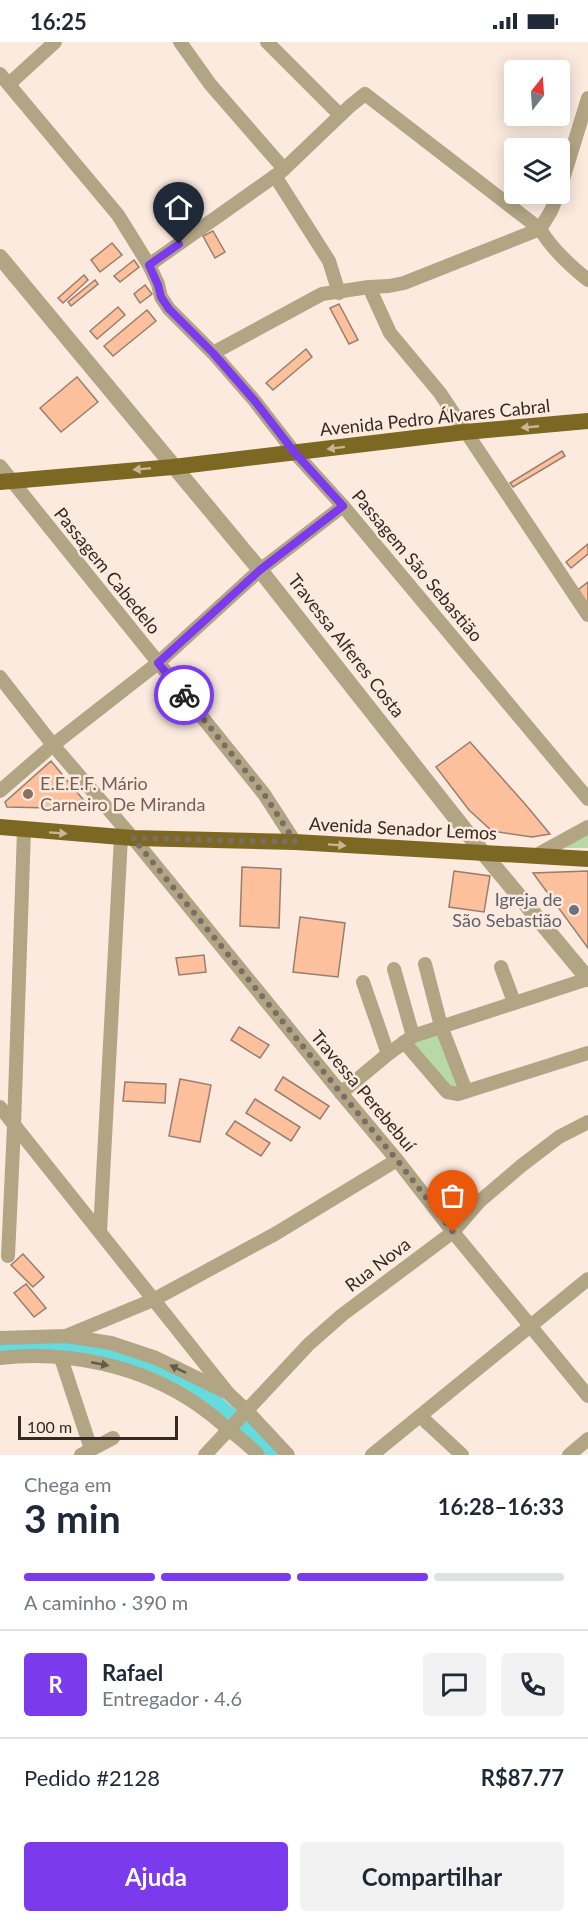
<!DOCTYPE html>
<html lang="pt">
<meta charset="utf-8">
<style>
:root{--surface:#fff;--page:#f2f2f3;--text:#1f2937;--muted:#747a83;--line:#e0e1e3;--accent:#7c3aed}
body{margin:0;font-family:Lato,sans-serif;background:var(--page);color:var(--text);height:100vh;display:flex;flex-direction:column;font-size:22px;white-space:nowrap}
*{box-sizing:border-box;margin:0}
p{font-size:20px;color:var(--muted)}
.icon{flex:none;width:33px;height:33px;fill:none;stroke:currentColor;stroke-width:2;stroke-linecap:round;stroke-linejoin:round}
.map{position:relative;height:1413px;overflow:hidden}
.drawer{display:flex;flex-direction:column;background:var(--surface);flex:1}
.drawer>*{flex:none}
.needle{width:39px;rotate:17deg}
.buttons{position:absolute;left:504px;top:18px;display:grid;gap:12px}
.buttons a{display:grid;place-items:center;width:66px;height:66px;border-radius:6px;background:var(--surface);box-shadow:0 3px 15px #0003;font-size:30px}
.scale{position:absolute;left:18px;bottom:15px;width:160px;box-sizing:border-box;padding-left:6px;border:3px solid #342a23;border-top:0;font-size:16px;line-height:21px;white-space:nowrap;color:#342a23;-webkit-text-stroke:4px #fceadf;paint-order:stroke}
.pin{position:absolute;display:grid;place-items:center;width:51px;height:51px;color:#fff;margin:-62px -26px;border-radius:50% 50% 50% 0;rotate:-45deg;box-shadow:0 0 6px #0007}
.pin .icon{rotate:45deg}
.courier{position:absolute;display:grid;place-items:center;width:60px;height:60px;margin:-30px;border:4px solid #7c3aed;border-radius:50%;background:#fff;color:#222;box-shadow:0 2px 8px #0007}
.headline em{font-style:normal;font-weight:700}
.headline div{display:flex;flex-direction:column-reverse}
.headline{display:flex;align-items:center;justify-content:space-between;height:102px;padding:0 24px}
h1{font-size:39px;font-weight:700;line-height:45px}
.bar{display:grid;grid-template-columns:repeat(4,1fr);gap:9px 6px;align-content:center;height:72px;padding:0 24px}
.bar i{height:8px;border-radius:4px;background:var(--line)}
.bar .on{background:var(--accent)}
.bar p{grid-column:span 4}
.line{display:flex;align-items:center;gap:15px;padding:0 24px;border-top:2px solid var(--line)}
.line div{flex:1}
.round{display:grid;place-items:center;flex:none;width:63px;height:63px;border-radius:6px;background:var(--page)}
.primary-button{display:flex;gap:12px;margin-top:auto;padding:12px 24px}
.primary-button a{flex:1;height:69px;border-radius:6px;background:var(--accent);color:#fff;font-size:24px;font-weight:700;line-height:69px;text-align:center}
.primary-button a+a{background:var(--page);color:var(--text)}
.status{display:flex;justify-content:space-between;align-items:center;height:42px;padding:0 30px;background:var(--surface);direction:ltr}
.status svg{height:16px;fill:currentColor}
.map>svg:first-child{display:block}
.green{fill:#b8d8a8}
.water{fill:#65dbdd}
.building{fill:#fdc09d;stroke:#997e6e;stroke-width:1.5}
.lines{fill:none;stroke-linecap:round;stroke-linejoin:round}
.minor{stroke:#b1a584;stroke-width:14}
.tertiary{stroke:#b1a584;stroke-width:16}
.primary{stroke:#7d6823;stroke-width:16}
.oneway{fill:#c9b694}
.oneway2{fill:#665b4a}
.done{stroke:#7a6d65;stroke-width:6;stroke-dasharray:0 10.8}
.route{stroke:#7c3aed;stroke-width:8}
.education-dot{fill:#8d6e63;stroke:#fceadf;stroke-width:2}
.worship-dot{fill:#6b7280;stroke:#fceadf;stroke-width:2}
.labels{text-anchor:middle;stroke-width:5;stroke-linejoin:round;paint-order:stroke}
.street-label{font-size:18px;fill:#342a23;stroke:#fceadf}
.education-label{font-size:18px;fill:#785e54;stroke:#fceadf;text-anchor:start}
.worship-label{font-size:18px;fill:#5b616d;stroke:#fceadf;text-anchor:end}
</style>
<div class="status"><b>16:25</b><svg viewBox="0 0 49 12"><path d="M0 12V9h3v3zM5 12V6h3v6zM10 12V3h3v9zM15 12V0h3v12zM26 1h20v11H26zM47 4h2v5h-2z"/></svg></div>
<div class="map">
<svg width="588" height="1413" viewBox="0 0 588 1413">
<rect width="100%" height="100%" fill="#fceadf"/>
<g class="green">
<path d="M588 790V806H565L581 792Z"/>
<path d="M439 989 464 1047 448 1044 412 1003 414 998Z"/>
</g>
<path class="water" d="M66 1298 145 1315 221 1355 272 1400 283 1413H264L172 1342 95 1313 41 1308 0 1311V1299Z"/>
<g class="building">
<path d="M213 189 225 210 215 216 203 194Z"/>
<path d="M112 201 122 213 100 230 91 218Z"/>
<path d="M134 218 139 225 120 240 114 234Z"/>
<path d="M84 233 88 238 63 261 58 256Z"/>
<path d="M95 238 98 242 71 264 68 260Z"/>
<path d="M145 243 152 252 140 261 134 252Z"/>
<path d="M339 262 358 298 349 302 330 266Z"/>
<path d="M118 265 125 273 97 297 90 289Z"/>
<path d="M147 268 156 279 113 314 104 304Z"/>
<path d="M306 307 312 315 273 348 266 341Z"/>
<path d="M77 335 98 360 61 390 40 366Z"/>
<path d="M562 409 565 414 513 445 510 441Z"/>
<path d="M588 502V512L571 526 566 520Z"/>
<path d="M588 540V563L575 550Z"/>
<path d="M470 700 525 762 550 792 532 795 492 789 469 768 436 725Z"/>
<path d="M51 719 91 767 7 765 5 760Z"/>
<path d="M242 825 281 827 279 886 240 884Z"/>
<path d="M454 829 490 834 484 870 449 865Z"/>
<path d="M588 829V906L533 831Z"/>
<path d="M300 875 345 881 338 935 293 930Z"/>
<path d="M204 913 206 930 179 933 176 916Z"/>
<path d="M239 985 269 1003 260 1016 231 998Z"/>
<path d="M283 1035 329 1064 320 1077 275 1048Z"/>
<path d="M180 1037 211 1043 200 1100 169 1094Z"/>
<path d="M125 1040 166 1042 165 1061 123 1059Z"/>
<path d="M255 1057 300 1085 291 1099 246 1071Z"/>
<path d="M235 1079 270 1101 261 1114 226 1092Z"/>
<path d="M23 1212 44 1235 33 1245 11 1223Z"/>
<path d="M26 1242 46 1266 34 1275 14 1251Z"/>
</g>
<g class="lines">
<g class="minor">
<path d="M180 0 210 42 284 127"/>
<path d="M267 0 340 73"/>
<path d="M0 32 118 173 149 223 158 242 161 255 169 267 213 311 254 358 295 411 343 464 588 757"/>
<path d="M9 42 55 0"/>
<path d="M275 134 329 219 339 251"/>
<path d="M560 147 588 56"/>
<path d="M149 223 282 129 350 64 365 52 540 187C552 207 569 223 588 238"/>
<path d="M369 245 390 291 440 351 588 573"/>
<path d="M213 311 322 252 369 245 389 244 404 241 540 187 551 169 558 152"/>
<path d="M0 424 264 752 295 800"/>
<path d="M0 635 53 703 133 796 341 1051 397 1118 453 1190 588 1354"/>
<path d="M0 749 53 703 158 621 260 528 343 464"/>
<path d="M535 814 588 785"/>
<path d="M425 922 441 984 466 1049"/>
<path d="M501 925 514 960"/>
<path d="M394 927 413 994"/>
<path d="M363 940 388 1012"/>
<path d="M404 1000 447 1050 458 1052 588 1011"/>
<path d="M341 1051 388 1012 413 994 588 937"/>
<path d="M0 1065 228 1351"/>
<path d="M100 1190 121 795"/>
<path d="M8 1214 14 1084 24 788"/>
<path d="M66 1294 153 1258 275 1192 397 1118"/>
<path d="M0 1296 66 1294 111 1301 156 1316 228 1351 246 1368 288 1413"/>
<path d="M0 1316C67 1308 142 1324 198 1363 208 1370 218 1378 227 1386 238 1395 249 1403 258 1413"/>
<path d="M61 1316 91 1407"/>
<path d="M420 1374 462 1413"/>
<path d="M81 1413 113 1396"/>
<path d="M205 1413 309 1302 342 1273 453 1190 480 1159 521 1124 559 1095 588 1080"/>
<path d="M372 1413 588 1237"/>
<path d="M569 1413 588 1397"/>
</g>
<path class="tertiary" d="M0 215 260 528 484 812 588 937"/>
<g class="primary">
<path d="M0 440 173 425 465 390 588 379"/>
<path d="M0 785 133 796 295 800 588 817"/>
</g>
</g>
<defs><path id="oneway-solid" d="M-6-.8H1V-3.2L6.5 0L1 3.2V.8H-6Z" transform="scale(1.5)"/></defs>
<g class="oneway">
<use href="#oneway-solid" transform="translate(530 385) rotate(175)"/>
<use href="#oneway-solid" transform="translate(336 406) rotate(173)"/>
<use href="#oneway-solid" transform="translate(142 427) rotate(175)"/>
<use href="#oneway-solid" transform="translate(58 791) rotate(4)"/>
<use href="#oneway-solid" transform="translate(337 803) rotate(4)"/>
</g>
<g class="oneway2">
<use href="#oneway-solid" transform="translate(100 1322) rotate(11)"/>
<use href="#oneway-solid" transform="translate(178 1327) rotate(-154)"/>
</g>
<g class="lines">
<path class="done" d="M184 653 264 752 295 800 133 796 341 1051 397 1118 453 1190"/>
<path class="route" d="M179 202 149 223 158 243 161 255 169 267 213 311 254 358 295 411 343 464 260 528 158 621 184 653"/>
</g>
<circle class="education-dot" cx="28" cy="752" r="6"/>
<circle class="worship-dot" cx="574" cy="868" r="6"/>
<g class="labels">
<g class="street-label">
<text transform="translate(435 376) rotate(-6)" y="6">Avenida Pedro Álvares Cabral</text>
<text transform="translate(417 524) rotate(50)" y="6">Passagem São Sebastião</text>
<text transform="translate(107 529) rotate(51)" y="6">Passagem Cabedelo</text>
<text transform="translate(346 604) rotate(52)" y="6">Travessa Alferes Costa</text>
<text transform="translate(403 787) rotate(3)" y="6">Avenida Senador Lemos</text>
<text transform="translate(363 1049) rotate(50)" y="6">Travessa Perebebuí</text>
<text transform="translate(378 1223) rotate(-37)" y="6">Rua Nova</text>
</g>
<g class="education-label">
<text x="40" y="748">E.E.E.F. Mário<tspan x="40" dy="21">Carneiro De Miranda</tspan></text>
</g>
<g class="worship-label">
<text x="562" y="864">Igreja de<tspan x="562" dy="21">São Sebastião</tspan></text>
</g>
</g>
</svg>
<div class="buttons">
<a><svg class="needle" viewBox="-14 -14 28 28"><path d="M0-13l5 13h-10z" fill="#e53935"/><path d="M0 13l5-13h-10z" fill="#747a83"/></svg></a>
<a><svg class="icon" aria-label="layers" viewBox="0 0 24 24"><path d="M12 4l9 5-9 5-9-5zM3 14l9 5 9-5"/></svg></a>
</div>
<div class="scale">100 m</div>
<div class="pin" style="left:453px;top:1190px;background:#ea580c"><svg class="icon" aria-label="bag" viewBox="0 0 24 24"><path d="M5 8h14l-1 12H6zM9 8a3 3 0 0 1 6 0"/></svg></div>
<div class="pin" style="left:179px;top:202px;background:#1f2937"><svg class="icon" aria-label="home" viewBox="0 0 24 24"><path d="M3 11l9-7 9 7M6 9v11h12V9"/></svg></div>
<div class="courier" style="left:184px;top:653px"><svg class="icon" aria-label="bike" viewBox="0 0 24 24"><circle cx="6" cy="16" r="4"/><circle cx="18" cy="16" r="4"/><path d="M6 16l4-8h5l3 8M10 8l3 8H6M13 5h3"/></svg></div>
</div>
<section class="drawer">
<div class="headline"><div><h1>3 min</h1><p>Chega em</p></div><em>16:28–16:33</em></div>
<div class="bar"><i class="on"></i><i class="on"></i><i class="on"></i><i></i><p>A caminho · 390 m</p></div>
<div class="line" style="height:108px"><b class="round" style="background:var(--accent);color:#fff">R</b><div><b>Rafael</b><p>Entregador · 4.6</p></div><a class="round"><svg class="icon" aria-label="chat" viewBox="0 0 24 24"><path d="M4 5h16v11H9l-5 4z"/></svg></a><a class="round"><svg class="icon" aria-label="phone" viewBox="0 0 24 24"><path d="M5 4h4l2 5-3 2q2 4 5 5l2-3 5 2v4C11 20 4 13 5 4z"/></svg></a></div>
<div class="line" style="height:78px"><div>Pedido #2128</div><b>R$87.77</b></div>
<div class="primary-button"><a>Ajuda</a><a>Compartilhar</a></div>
</section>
